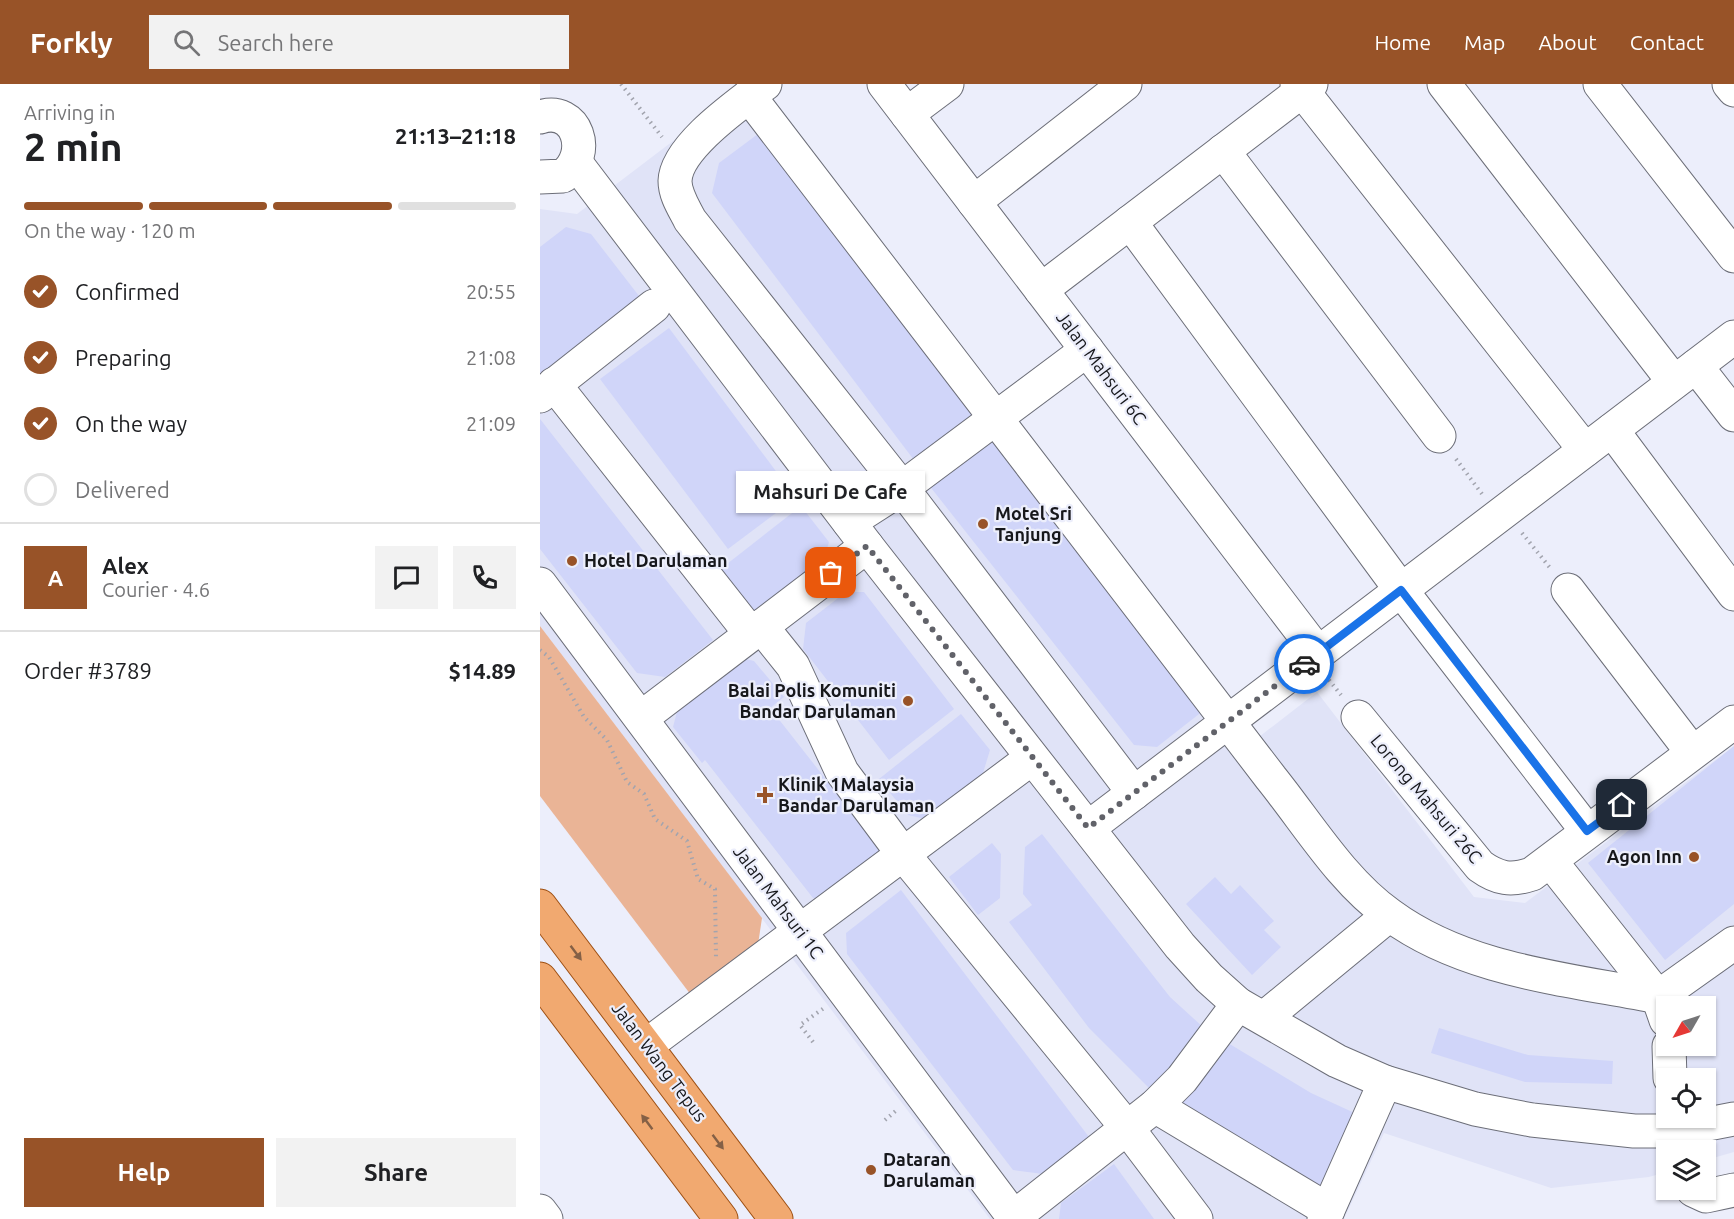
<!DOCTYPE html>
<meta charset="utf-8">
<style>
:root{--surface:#fff;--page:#f2f2f2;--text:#202124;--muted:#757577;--line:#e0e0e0;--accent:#985328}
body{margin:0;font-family:Ubuntu,sans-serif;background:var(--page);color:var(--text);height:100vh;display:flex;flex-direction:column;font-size:22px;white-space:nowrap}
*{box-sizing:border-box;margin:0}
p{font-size:20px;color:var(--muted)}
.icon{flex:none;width:33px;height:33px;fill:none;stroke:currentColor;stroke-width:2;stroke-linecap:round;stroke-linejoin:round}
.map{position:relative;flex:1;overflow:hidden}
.panel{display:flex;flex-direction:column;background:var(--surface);width:540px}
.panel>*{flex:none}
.needle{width:39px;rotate:231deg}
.controls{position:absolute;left:1116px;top:912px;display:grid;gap:12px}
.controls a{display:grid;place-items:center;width:60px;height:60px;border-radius:0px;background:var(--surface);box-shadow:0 2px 4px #0004;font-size:30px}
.pin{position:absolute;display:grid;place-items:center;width:51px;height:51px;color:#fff;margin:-26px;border-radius:12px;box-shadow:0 3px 9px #0006}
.courier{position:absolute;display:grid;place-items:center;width:60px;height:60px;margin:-30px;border:4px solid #1a73e8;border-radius:50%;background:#fff;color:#222;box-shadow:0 2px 8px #0007}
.bubble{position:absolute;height:42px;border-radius:0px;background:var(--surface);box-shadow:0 2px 4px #0004;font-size:20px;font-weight:600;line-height:42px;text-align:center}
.summary em{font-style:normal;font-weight:600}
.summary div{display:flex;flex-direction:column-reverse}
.summary{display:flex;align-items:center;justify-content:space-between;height:102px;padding:0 24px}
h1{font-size:39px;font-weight:600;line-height:45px}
.bar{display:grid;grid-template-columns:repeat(4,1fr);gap:9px 6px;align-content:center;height:72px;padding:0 24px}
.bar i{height:8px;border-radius:4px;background:var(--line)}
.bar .selected{background:var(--accent)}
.bar p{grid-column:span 4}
.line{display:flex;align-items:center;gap:15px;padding:0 24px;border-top:2px solid var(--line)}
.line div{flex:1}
.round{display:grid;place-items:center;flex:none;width:63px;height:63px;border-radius:0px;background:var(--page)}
ol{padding:0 24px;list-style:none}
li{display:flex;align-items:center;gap:18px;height:66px}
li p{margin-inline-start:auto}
li .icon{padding:6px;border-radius:50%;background:var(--accent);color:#fff;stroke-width:4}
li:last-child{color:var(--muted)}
li i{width:33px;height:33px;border:3px solid var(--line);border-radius:50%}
.button{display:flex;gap:12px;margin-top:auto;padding:12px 24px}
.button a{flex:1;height:69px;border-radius:0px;background:var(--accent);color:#fff;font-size:24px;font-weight:600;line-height:69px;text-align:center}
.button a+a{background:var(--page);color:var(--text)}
header{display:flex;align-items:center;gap:36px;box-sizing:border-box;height:84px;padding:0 30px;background:var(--accent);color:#fff}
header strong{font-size:28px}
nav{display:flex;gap:33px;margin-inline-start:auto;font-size:21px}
.search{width:420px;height:54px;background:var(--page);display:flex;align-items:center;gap:15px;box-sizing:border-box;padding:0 21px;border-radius:0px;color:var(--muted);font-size:22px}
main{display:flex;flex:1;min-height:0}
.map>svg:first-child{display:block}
.built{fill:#e0e3f7;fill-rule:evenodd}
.green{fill:#eab496}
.building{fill:#d0d5f9}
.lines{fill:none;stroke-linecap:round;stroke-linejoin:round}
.minor-casing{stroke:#6c6e78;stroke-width:35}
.major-casing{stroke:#9e5014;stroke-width:35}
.path{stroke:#a2a4ae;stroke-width:4;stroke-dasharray:1.5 4.5;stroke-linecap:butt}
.minor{stroke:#fff;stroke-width:33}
.major{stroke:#f1a970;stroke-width:33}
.oneway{fill:#846046}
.done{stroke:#616269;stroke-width:6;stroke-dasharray:0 10.8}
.route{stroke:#1a73e8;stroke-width:8}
.poi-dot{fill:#985328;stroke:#eceefb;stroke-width:2}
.labels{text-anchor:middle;stroke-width:4.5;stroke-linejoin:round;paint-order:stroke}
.street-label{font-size:18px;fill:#16171b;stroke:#eceefb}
.poi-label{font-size:18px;font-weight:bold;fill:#16171b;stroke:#eceefb;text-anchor:start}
</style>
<header>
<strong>Forkly</strong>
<div class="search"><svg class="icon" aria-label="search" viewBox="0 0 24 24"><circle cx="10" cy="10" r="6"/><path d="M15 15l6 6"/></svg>Search here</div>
<nav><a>Home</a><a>Map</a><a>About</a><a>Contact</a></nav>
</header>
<main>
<section class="panel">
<div class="summary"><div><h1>2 min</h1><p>Arriving in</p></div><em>21:13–21:18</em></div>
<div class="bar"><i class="selected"></i><i class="selected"></i><i class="selected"></i><i></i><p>On the way · 120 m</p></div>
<ol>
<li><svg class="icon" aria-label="check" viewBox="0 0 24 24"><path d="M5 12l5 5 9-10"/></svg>Confirmed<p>20:55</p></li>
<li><svg class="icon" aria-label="check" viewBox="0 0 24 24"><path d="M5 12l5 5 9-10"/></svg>Preparing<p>21:08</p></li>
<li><svg class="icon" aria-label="check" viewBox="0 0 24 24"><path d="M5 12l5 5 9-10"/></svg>On the way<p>21:09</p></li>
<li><i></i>Delivered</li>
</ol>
<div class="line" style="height:108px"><b class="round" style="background:var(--accent);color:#fff">A</b><div><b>Alex</b><p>Courier · 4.6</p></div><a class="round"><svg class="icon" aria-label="chat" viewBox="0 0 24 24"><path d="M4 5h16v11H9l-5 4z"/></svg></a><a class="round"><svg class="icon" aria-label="phone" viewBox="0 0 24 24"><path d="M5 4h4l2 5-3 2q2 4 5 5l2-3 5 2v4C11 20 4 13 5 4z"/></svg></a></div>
<div class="line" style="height:78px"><div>Order #3789</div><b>$14.89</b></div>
<div class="button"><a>Help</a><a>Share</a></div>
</section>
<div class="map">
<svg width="1194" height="1135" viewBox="0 0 1194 1135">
<rect width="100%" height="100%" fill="#eceefb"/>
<path class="built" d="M208 0 715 656 777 608 934 813 985 819 1194 662V1068L1166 1076V1066H1126V1088L1109 1093 1011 1104 844 1049 804 1135H450L0 542V125L37 130ZM1126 922H1166V962H1126ZM1126 994H1166V1034H1126Z"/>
<path class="green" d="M0 542 222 834 217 867 154 915 0 712Z"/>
<g class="building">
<path d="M226 44 445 335 380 384 172 109 179 79Z"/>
<path d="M26 143 51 150 106 221 7 297 0 288V163Z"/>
<path d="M129 244 256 414 188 465 60 295Z"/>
<path d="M0 335 173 556 125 593 97 589 0 465Z"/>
<path d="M453 349 668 623 617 663 594 661 388 400Z"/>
<path d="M261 422 289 458 282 482 224 528 207 524 178 487Z"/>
<path d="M306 508H324L414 625 349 676 263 565 266 539Z"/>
<path d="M197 573 214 577 244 613 230 624 349 776 296 817 273 814 165 676 162 679 133 643 139 620Z"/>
<path d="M421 630 450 666 443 689 385 735 368 731 339 695Z"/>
<path d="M1194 662V820L1125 876 1048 779Z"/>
<path d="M502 750 630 913 664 944 615 1010 549 944 469 838 492 821 483 810 485 763Z"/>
<path d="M452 759 461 770 460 814 438 831 409 793Z"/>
<path d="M675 793 691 810 700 801 734 837 724 846 741 863 712 891 646 820Z"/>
<path d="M361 806 549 1053 503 1090 473 1086 307 870 306 849Z"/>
<path d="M899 944 988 971 1073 977 1072 1000 985 998 891 969Z"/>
<path d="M683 956 771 1009 819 1031 783 1108 634 1023Z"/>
<path d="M574 1080 614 1135H519L521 1119Z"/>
</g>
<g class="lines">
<defs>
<g id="minor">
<path d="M225 0C199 20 136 63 135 97 135 111 144 124 150 136L362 404 594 709"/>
<path d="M344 0 778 569"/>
<path d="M757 0 1045 366"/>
<path d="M904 0 1134 298"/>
<path d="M1060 0 1194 172"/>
<path d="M1189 0 1194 6"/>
<path d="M209 12 731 694C768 740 802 797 850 831 926 887 1028 895 1118 913L1194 859"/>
<path d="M367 30 407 0"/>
<path d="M0 33C37 21 53 70 23 92L0 93"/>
<path d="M683 67 899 352"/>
<path d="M36 79 327 462 640 862 669 894 698 920 797 977 845 998 935 1025 992 1036 1094 1047H1132L1194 1035"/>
<path d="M434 118 585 0"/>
<path d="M590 138 861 506 1047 747"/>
<path d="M501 206 771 0"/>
<path d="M1156 282 1194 331"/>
<path d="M14 300 211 550"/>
<path d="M0 312 114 222"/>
<path d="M1072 346 1194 510"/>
<path d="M309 438 362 404 547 266"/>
<path d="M0 500 475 1135"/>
<path d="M1028 506 1152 668"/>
<path d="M221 542 253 582 302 688 363 770 588 1045 656 1135"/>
<path d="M818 633 940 782C958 795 971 797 992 790L1194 638"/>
<path d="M101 634 327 462"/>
<path d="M548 744 1194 253"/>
<path d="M1020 789 1118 913 1126 936"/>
<path d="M724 934 849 831"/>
<path d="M107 961 492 674"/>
<path d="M1129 962 1130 994"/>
<path d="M615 1022 788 1126"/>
<path d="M1153 1106 1166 1112 1194 1106"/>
<path d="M0 1127 6 1135"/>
<path d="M474 1133 615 1022 642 995 698 920"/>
<path d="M784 1135 845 998"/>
</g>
<g id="major">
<path d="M0 822 236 1135"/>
<path d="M0 895 181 1135"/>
</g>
</defs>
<use href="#minor" class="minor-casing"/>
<use href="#major" class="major-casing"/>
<g class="path">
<path d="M81 0 122 53"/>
<path d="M916 375 942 410"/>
<path d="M982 449 1011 485"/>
<path d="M0 566 9 573 44 633 67 656 87 698 104 710 115 735 147 757 158 795 175 805 176 875"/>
<path d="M789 596 801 611"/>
<path d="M273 958 260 941 284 924"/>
<path d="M345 1036 358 1025"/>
</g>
<use href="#minor" class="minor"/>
<use href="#major" class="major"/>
</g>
<defs><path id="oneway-solid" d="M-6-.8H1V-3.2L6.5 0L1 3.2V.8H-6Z" transform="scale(1.5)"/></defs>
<g class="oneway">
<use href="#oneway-solid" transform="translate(36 869) rotate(53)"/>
<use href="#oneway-solid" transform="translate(107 1038) rotate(-127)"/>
<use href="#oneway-solid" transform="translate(178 1058) rotate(53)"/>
</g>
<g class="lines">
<path class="done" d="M291 489 327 462 548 744 764 580"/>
<path class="route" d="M764 580 861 506 1047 747 1082 721"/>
</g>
<g class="poi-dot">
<circle cx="443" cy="440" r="6"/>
<circle cx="32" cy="477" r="6"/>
<circle cx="368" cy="617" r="6"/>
<path d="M222 702h6v6h6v6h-6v6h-6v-6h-6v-6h6z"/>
<circle cx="1154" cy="773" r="6"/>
<circle cx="331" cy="1086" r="6"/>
</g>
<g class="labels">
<g class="street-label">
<text transform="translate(561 284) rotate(53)" y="6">Jalan Mahsuri 6C</text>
<text transform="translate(886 715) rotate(50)" y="6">Lorong Mahsuri 26C</text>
<text transform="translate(238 818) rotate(53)" y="6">Jalan Mahsuri 1C</text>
<text transform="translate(119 978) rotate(53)" y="6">Jalan Wang Tepus</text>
</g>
<g class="poi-label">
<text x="455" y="436">Motel Sri<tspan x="455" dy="21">Tanjung</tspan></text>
<text x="44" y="483">Hotel Darulaman</text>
<text x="356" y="613" text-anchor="end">Balai Polis Komuniti<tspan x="356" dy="21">Bandar Darulaman</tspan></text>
<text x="238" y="707">Klinik 1Malaysia<tspan x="238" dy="21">Bandar Darulaman</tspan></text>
<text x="1142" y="779" text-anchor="end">Agon Inn</text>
<text x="343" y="1082">Dataran<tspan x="343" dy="21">Darulaman</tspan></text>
</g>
</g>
</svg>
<div class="controls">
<a><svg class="needle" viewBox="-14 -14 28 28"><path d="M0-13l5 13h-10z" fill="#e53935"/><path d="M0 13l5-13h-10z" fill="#757577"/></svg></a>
<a><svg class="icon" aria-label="locate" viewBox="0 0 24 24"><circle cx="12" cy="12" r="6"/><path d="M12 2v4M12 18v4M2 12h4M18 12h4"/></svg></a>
<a><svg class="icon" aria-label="layers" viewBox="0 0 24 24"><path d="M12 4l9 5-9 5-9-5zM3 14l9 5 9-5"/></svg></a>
</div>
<div class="pin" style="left:291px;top:489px;background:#ea580c"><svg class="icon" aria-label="bag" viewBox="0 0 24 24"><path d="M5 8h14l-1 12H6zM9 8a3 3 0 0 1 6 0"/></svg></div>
<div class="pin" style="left:1082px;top:721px;background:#1f2937"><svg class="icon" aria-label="home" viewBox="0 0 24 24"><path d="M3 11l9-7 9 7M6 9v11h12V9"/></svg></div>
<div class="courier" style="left:764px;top:580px"><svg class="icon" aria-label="car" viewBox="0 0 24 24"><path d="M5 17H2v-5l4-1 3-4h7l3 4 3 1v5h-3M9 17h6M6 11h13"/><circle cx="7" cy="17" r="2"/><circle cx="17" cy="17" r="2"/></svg></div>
<div class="bubble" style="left:196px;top:387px;width:189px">Mahsuri De Cafe</div>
</div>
</main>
